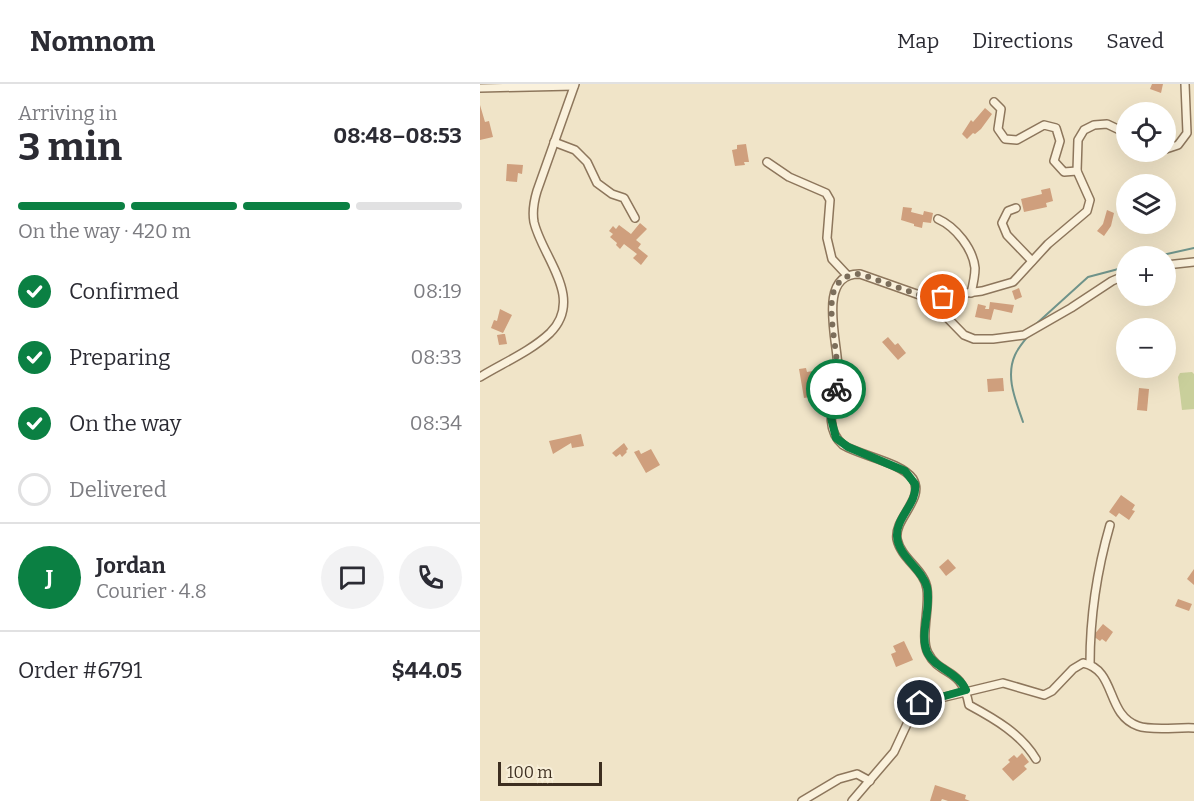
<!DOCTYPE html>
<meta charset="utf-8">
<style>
:root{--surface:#fff;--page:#f2f2f3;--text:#2b2b33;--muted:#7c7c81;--line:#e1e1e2;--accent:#0b8043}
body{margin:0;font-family:Bitter,serif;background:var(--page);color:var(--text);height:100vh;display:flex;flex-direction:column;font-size:22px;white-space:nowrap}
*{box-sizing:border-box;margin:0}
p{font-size:20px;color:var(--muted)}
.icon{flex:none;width:33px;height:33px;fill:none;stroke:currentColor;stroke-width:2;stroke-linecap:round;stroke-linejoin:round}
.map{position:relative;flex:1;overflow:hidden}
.drawer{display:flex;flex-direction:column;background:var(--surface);width:480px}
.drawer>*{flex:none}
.buttons{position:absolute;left:636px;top:18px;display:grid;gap:12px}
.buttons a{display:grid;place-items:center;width:60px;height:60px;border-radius:50%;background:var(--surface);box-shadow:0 6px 24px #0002;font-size:30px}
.scale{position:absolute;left:18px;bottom:15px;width:104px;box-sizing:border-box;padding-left:6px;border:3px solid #3d2e20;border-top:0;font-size:16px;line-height:21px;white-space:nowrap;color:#3d2e20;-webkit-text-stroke:4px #f7eed8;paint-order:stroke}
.pin{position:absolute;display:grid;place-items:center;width:51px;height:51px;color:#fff;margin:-26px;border:3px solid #fff;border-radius:50%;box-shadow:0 2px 6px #0007}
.courier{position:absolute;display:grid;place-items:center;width:60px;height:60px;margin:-30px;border:4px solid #0b8043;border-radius:50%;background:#fff;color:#222;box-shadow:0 2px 8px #0007}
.head em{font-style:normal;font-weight:700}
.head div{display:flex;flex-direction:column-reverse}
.head{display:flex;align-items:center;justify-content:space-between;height:102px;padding:0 18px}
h1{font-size:39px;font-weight:700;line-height:45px}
.bar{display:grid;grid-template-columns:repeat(4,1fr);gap:9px 6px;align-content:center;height:72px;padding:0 18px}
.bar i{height:8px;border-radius:4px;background:var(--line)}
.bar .active{background:var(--accent)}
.bar p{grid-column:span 4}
.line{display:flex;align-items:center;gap:15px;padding:0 18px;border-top:2px solid var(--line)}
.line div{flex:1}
.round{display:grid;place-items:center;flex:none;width:63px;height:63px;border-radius:32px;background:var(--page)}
ol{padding:0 18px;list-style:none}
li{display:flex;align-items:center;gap:18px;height:66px}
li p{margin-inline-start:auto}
li .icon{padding:6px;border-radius:50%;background:var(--accent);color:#fff;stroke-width:4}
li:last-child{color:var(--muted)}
li i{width:33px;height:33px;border:3px solid var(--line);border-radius:50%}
header{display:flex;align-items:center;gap:36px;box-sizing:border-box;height:84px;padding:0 30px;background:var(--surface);border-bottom:2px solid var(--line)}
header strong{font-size:28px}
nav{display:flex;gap:33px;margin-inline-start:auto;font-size:21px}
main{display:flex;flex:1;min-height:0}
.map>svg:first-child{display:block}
.green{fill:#c9cf9b}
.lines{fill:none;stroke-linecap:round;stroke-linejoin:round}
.stream{stroke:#6f938a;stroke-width:2}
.building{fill:#cf9f7d}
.minor-casing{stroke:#8d765c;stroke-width:10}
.minor{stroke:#faf1dc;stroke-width:7}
.done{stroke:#7c6e5b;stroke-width:6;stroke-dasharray:0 10.8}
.route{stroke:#0b8043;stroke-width:8}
</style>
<header>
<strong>Nomnom</strong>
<nav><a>Map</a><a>Directions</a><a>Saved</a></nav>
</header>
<main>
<section class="drawer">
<div class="head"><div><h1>3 min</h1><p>Arriving in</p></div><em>08:48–08:53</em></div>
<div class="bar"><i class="active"></i><i class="active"></i><i class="active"></i><i></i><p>On the way · 420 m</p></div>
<ol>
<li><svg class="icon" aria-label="check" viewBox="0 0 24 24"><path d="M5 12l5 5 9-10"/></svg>Confirmed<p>08:19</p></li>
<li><svg class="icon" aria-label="check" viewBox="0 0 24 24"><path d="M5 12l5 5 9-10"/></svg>Preparing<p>08:33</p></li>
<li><svg class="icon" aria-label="check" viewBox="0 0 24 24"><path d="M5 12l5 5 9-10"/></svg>On the way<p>08:34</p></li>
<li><i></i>Delivered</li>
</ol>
<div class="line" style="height:108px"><b class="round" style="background:var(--accent);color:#fff">J</b><div><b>Jordan</b><p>Courier · 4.8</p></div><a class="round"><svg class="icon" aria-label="chat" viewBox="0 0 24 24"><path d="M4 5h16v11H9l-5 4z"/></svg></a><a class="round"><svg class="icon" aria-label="phone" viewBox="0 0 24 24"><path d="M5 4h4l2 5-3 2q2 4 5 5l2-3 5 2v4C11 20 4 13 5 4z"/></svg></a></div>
<div class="line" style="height:78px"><div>Order #6791</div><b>$44.05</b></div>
</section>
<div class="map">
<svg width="714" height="717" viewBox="0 0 714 717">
<rect width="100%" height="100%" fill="#f0e4c8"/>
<path class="green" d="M712 288 714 290V325L702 326 698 293 700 289Z"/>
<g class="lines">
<g class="stream">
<path d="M678 172 714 164"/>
<path d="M555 241 608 193 646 183"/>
<path d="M543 338C536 317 525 293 535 271 538 264 544 257 549 251"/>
</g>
</g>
<g class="building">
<path d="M672 0H683L681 9 670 5Z"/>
<path d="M0 21 5 38 9 37 13 53 0 56Z"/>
<path d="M505 24 512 30 501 45 495 50 493 49 487 55 482 50 491 36 493 38Z"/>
<path d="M266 60 269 78H264L265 81 255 82 252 66 257 65V61Z"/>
<path d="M27 80 43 81 42 90 38 89 37 98 26 97Z"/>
<path d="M570 104 573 117 566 119 567 123 544 128 541 115 562 110 561 106Z"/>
<path d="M423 123 432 124 431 128 443 131 444 127 453 129 451 139 443 138 442 144 434 142V140L421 136Z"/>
<path d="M627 126 634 129 631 142 624 152 617 147 623 140Z"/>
<path d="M160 139 167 145 156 156 161 160 158 164 168 172 161 181 153 174 157 170 144 160 140 165 136 161 137 159 130 153 133 150 129 147 133 142 136 145 139 141 151 150Z"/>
<path d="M539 204 542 213 535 216 532 207Z"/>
<path d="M510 218 534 221 532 229 514 225 511 236 495 233 498 220 506 222 505 225H509Z"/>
<path d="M20 225 32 231 23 249 11 244 14 236 17 237Z"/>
<path d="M23 250H25L27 260 19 261 17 251Z"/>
<path d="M408 253 415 261 418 259 426 269 418 276 402 258Z"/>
<path d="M326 284 327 288 333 287 335 296 332 297 333 304 339 303 341 311 324 314 319 285Z"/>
<path d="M523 294 524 307 508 308 507 295Z"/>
<path d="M659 304 669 305 667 327 657 326Z"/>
<path d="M101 350 104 362 92 364 91 359 73 370 69 357Z"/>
<path d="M144 359 148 365 146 367 147 368 142 373 140 370 136 373 132 369Z"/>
<path d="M171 365 180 381 166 389 154 368 159 366 161 370Z"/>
<path d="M641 411 655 421 652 426 655 427 649 436 639 429 636 433 629 428Z"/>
<path d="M468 475 476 484 466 492 459 483Z"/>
<path d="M714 485V501L707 495Z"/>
<path d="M698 515 712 520 709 527 695 522Z"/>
<path d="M623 540 633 548 626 558 622 555 620 557 613 552Z"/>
<path d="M424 557 433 576 416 583 411 570 416 568 413 562Z"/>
<path d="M542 669 549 678 544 682 547 685 533 697 522 685 530 678 528 676 534 671 537 674Z"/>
<path d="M455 701 486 711 485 715 490 717H468L462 715 461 717H450Z"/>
</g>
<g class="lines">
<defs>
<g id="minor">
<path d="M0 4 94 2"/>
<path d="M514 18 521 25 518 45 525 55 537 56 564 41 576 44 580 57 574 77 584 88 597 87"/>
<path d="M74 58 95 66 107 78 117 99 132 110 144 114 155 134"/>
<path d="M686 65 698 61 707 49 705 0"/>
<path d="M287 78 309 93 346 109 350 116 347 154 352 175 367 191"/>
<path d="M536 124 528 127 522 139 527 151 552 177"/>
<path d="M458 135C476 143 493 165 495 184 495 192 493 201 491 209"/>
<path d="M686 181 714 178"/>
<path d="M448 214 502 207 533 198 568 160 607 127 610 116 597 87 598 56 604 46 614 41 627 40 646 49"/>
<path d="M0 293C23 279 51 267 70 249 105 214 62 173 54 138 52 127 54 117 57 107L95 0"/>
<path d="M610 580C610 533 617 486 630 441"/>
<path d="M556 675C541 650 515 635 489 621 482 582 460 593 448 569 440 554 450 523 447 505 445 486 421 475 417 455 414 434 445 415 433 395 421 378 381 372 363 361 340 341 358 311 358 285 358 258 336 189 380 190L448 214 484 251 494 255H513L544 251 591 224 632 197 646 191"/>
<path d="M322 717 359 695 377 690 390 697"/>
<path d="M372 717 414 668 434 625 440 619 523 599 564 611 572 607 593 585 603 579C637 586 625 630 658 642 671 647 699 643 714 644"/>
</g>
</defs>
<use href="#minor" class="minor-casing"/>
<use href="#minor" class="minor"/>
</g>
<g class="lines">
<path class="done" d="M356 305C361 275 349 245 352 215 354 199 365 190 380 190L448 214 463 213"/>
<path class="route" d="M356 305 351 334 356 354 368 363 425 387 435 400C438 419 416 433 417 452 418 473 442 484 447 503 452 524 439 549 447 568 454 584 478 588 486 606L440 619"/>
</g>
</svg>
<div class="buttons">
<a><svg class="icon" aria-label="locate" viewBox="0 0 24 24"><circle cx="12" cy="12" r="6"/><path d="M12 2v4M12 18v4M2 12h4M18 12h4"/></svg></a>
<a><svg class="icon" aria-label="layers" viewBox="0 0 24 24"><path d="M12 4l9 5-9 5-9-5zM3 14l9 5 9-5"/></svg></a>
<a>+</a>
<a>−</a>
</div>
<div class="scale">100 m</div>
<div class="pin" style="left:463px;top:213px;background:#ea580c"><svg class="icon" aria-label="bag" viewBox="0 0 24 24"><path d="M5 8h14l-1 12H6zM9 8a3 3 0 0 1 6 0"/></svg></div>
<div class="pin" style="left:440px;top:619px;background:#1f2937"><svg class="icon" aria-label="home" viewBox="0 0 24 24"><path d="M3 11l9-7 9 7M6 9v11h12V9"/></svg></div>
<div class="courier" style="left:356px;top:305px"><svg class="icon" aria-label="bike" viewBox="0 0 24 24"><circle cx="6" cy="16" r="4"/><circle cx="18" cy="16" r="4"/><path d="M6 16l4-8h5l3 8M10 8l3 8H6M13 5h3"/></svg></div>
</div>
</main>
